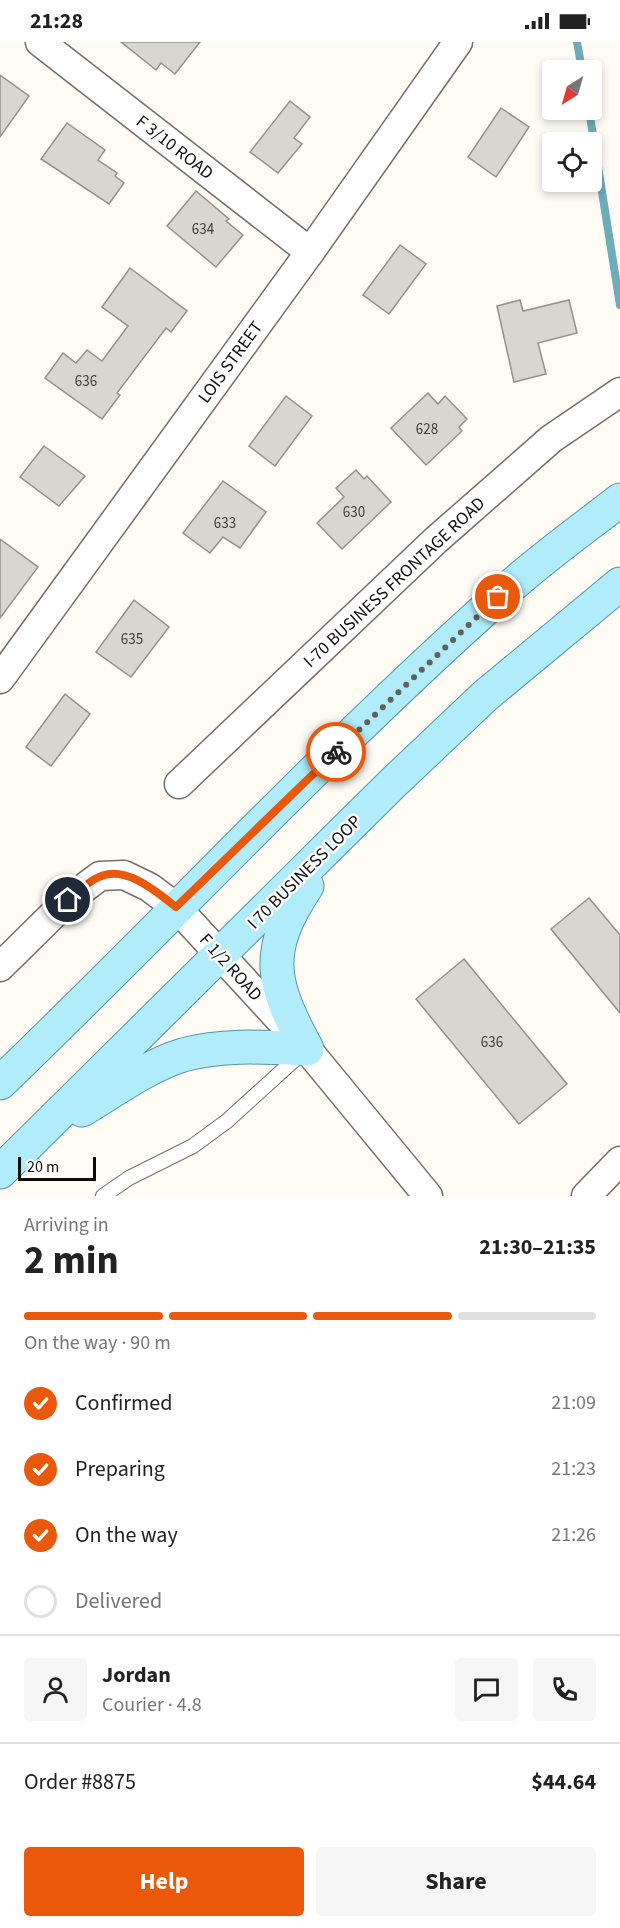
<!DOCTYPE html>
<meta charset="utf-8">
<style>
:root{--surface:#fff;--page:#f6f6f6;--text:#222;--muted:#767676;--line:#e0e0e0;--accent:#ea580c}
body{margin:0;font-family:"Source Sans 3",sans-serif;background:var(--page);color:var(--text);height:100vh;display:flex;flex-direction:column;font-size:22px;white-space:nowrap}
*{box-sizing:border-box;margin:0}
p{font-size:20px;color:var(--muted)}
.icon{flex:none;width:33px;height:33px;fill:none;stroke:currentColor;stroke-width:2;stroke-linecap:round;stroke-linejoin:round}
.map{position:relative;height:1154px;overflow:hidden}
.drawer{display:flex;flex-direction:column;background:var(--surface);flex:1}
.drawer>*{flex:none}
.needle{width:39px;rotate:217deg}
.buttons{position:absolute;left:542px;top:18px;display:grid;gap:12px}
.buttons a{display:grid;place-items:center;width:60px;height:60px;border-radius:6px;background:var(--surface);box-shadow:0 3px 9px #0003;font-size:30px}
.scale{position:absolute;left:18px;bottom:15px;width:78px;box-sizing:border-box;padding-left:6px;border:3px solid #0e0c0a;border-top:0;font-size:16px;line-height:21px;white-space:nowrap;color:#0e0c0a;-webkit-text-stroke:4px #fff;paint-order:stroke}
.pin{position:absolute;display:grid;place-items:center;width:51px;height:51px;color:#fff;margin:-26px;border:3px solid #fff;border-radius:50%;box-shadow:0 2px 6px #0007}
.courier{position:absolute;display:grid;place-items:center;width:60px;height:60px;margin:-30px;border:4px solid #ea580c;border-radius:50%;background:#fff;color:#222;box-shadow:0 2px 8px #0007}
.head em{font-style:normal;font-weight:700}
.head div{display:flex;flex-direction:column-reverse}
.head{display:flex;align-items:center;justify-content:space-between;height:102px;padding:0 24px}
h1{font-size:39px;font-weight:700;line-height:45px}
.bar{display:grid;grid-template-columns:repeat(4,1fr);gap:9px 6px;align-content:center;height:72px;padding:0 24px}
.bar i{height:8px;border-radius:4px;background:var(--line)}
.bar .current{background:var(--accent)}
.bar p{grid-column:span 4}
.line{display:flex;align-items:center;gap:15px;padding:0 24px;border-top:2px solid var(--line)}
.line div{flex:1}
.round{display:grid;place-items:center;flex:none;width:63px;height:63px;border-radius:6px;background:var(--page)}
ol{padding:0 24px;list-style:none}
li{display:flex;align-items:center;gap:18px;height:66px}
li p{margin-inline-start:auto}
li .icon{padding:6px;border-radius:50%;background:var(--accent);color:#fff;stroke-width:4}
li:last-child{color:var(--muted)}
li i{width:33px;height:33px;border:3px solid var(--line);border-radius:50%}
.action{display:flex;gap:12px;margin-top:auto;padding:12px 24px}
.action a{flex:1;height:69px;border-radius:6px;background:var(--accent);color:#fff;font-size:24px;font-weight:700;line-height:69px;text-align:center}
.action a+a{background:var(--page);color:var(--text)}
.status{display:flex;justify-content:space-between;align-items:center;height:42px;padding:0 30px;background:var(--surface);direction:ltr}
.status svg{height:16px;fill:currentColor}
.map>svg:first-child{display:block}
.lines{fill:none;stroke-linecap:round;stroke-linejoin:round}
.stream{stroke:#6dacba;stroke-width:8}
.building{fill:#d9d5cf;stroke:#94908a;stroke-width:1.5}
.service-casing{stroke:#726e68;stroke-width:16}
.minor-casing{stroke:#726e68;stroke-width:31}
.primary-casing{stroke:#5596a4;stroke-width:35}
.service{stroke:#fff;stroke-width:14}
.minor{stroke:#fff;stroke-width:28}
.primary{stroke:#b0ecfa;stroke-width:33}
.done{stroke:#625f5c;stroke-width:6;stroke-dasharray:0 10.8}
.route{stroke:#ea580c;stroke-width:8}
.labels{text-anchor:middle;stroke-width:5;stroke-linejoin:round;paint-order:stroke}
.number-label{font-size:15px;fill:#413e3b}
.street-label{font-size:18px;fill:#0e0c0a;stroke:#fff}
</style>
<div class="status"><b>21:28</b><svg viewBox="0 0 49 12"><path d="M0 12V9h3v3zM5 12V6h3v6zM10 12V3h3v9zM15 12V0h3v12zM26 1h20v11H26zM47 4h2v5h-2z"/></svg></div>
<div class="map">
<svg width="620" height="1154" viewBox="0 0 620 1154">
<rect width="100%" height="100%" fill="#fefaf4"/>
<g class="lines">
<g class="stream">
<path d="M577 0 582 28"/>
<path d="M589 68 620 263"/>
</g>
</g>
<g class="building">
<path d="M121 0H200L175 32 161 21 156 28Z"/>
<path d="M0 33 29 54 0 95Z"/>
<path d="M290 59 310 75 294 96 302 102 278 131 250 110Z"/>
<path d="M501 66 529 85 496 135 468 115Z"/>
<path d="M67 81 105 108 98 118 117 131 115 134 124 141 109 162 41 117Z"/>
<path d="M196 149 229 177 226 179 243 193 216 225 167 184Z"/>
<path d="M400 203 426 222 389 272 363 253Z"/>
<path d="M130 226 187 269 171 290 166 286 117 351 120 353 102 377 45 336 63 311 76 321 87 308 102 319 128 284 102 265Z"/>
<path d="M520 258 523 269 569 258 577 291 538 301 546 332 514 340 497 264Z"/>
<path d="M428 351 438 362 445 354 467 377 459 385 462 389 426 423 391 386Z"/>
<path d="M286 354 312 374 275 424 249 404Z"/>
<path d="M44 404 85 434 59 464 20 435Z"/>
<path d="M356 428 364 437 367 434 391 460 342 507 317 481 344 455 336 446Z"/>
<path d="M223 439 266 470 240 506 223 495 210 511 183 491Z"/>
<path d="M0 497 38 525 0 576Z"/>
<path d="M134 558 169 585 131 635 96 610Z"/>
<path d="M65 652 90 672 51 724 26 705Z"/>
<path d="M589 856 620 893V971L551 887Z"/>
<path d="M464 917 567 1042 519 1082 416 957Z"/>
</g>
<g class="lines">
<defs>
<path id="service" d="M103 1154 129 1136 193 1104 227 1079 303 1010"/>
<g id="minor">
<path d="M40 0 310 210"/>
<path d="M0 637 310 210 458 0"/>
<path d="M179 742 436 498 551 397 620 350"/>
<path d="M0 925 68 858 100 834 124 833 149 845 176 865 307 1007 428 1154"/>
<path d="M586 1154 620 1119"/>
</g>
<g id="primary">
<path d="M0 1041C171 877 332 702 510 545 545 514 583 487 620 458"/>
<path d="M82 1068C114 1049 147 1024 183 1013 223 1002 265 1005 307 1007 271 940 263 910 307 844"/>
<path d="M0 1130 393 741 485 654 620 542"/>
</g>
</defs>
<use href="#service" class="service-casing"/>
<use href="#minor" class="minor-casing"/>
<use href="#primary" class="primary-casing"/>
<use href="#service" class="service"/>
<use href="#minor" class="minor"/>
<use href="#primary" class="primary"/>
</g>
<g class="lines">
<path class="done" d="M336 710 498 555"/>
<path class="route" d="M68 858C78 851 88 839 99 835 125 822 157 850 176 865L336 710"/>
</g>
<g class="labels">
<g class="number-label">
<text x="203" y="192">634</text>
<text x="86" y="344">636</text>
<text x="427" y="392">628</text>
<text x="354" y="475">630</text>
<text x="225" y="486">633</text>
<text x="132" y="602">635</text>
<text x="492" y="1005">636</text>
</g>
<g class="street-label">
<text transform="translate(175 105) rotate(38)" y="6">F 3/10 ROAD</text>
<text transform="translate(230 320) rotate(-54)" y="6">LOIS STREET</text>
<text transform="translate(394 540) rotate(-43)" y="6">I-70 BUSINESS FRONTAGE ROAD</text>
<text transform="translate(304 830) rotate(-45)" y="6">I 70 BUSINESS LOOP</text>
<text transform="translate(231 925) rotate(48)" y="6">F 1/2 ROAD</text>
</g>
</g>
</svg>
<div class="buttons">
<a><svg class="needle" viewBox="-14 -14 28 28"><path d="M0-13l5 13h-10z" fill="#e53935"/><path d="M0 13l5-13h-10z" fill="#767676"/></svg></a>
<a><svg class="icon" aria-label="locate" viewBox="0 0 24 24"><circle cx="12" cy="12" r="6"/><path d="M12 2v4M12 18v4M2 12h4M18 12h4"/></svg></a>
</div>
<div class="scale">20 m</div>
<div class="pin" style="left:498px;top:555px;background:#ea580c"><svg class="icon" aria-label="bag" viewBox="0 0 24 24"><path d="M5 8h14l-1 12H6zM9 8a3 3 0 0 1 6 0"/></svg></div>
<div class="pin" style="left:68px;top:858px;background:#1f2937"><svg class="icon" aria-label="home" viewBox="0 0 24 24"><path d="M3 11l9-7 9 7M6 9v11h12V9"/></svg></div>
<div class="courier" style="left:336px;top:710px"><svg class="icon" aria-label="bike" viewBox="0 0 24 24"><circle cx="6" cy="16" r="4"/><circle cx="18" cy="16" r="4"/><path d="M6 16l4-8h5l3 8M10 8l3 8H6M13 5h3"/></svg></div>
</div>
<section class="drawer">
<div class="head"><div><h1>2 min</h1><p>Arriving in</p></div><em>21:30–21:35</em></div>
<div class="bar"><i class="current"></i><i class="current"></i><i class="current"></i><i></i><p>On the way · 90 m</p></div>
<ol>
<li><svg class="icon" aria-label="check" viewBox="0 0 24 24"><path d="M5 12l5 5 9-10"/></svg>Confirmed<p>21:09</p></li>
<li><svg class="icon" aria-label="check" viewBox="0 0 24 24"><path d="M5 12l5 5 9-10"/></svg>Preparing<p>21:23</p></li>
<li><svg class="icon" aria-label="check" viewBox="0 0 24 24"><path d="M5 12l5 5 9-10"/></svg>On the way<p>21:26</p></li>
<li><i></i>Delivered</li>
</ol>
<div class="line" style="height:108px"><a class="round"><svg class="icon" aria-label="person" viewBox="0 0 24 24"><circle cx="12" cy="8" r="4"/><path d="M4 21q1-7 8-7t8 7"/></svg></a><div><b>Jordan</b><p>Courier · 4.8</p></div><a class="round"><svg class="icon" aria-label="chat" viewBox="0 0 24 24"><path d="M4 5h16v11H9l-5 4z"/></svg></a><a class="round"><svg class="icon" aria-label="phone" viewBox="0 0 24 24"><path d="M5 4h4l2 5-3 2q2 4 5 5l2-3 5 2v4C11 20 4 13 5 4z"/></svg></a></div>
<div class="line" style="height:78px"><div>Order #8875</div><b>$44.64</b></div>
<div class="action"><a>Help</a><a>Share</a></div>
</section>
